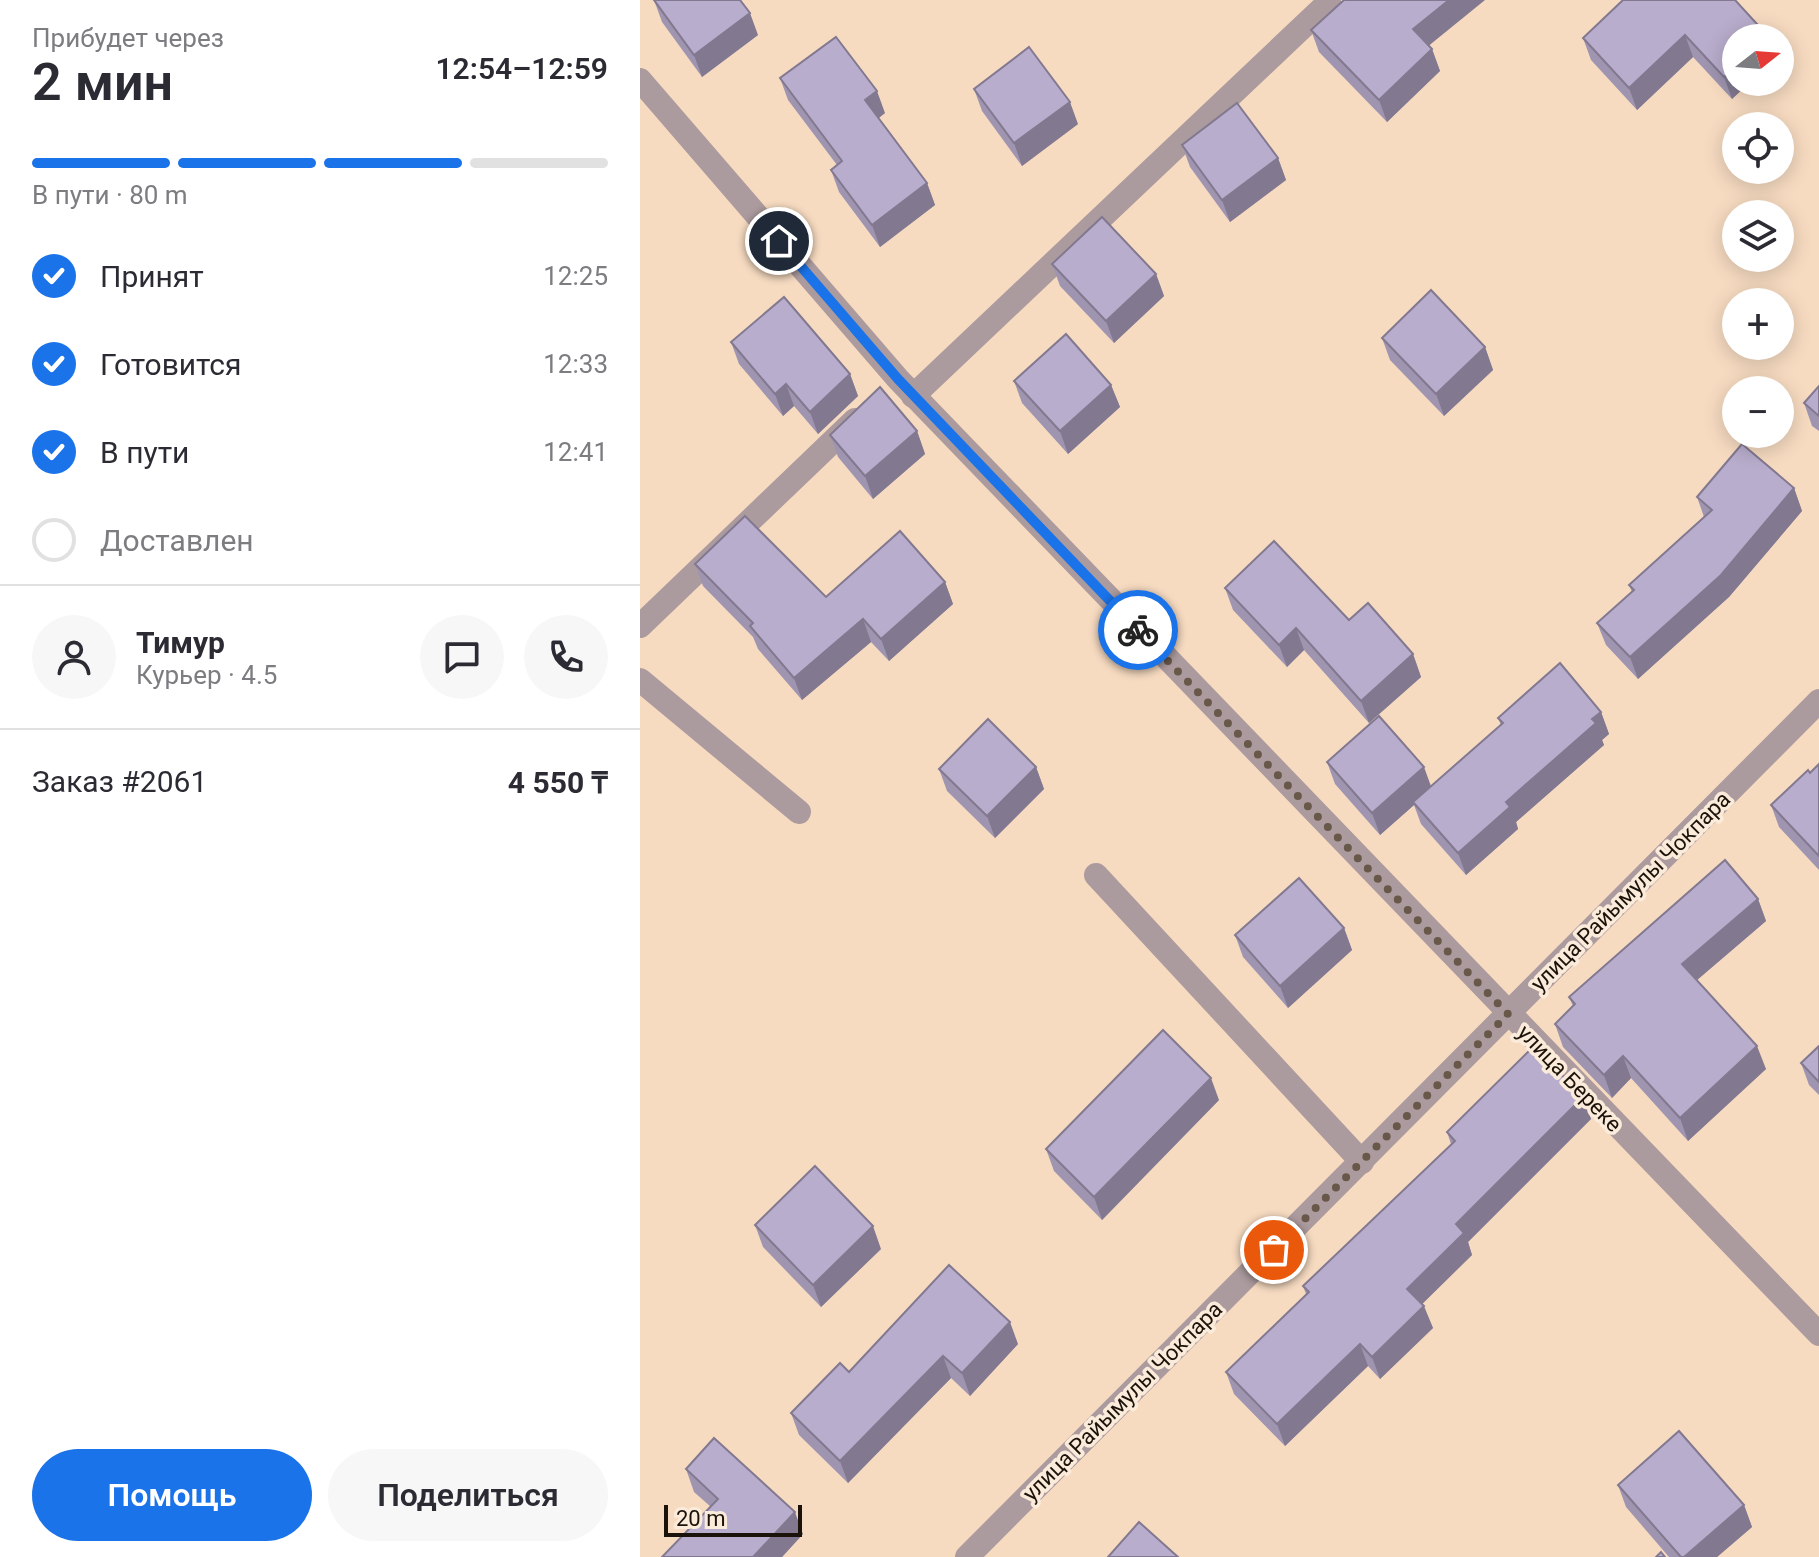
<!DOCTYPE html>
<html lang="ru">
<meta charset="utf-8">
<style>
:root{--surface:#fff;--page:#f7f7f7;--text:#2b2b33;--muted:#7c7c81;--line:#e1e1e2;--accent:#1a73e8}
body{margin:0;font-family:Roboto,sans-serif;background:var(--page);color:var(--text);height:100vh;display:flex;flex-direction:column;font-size:30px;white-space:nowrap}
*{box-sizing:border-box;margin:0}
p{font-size:26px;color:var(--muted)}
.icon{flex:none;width:44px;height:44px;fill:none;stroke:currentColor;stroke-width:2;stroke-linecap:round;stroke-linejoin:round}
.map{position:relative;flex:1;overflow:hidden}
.panel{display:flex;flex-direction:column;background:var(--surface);width:640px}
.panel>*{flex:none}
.needle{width:52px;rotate:73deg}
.fabs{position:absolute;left:1082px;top:24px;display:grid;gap:16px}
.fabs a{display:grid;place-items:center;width:72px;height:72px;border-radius:50%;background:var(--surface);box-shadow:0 4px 20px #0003;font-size:40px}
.scale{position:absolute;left:24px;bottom:20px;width:138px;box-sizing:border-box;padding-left:8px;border:4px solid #1b1209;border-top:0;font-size:22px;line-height:28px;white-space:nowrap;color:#1b1209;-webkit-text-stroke:6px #fbebdb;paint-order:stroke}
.pin{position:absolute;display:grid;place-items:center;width:68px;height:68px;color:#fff;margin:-34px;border:4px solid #fff;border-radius:50%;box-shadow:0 2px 8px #0007}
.courier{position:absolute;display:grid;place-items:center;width:80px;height:80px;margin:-40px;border:6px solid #1a73e8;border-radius:50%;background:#fff;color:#222;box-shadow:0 2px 10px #0007}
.headline em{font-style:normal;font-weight:600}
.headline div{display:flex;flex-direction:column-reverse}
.headline{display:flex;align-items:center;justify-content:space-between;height:136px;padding:0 32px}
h1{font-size:52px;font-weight:600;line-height:60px}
.bar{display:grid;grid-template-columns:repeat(4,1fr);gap:12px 8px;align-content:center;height:96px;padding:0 32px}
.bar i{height:10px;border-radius:6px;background:var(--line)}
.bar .selected{background:var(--accent)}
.bar p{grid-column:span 4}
.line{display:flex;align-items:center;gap:20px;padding:0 32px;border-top:2px solid var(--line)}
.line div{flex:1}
.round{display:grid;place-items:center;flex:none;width:84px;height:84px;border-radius:42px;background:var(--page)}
ol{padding:0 32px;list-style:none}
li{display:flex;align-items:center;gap:24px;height:88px}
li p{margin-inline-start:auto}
li .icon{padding:8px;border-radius:50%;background:var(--accent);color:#fff;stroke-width:4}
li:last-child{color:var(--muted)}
li i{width:44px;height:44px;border:4px solid var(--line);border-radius:50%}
.action{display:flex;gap:16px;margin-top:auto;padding:16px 32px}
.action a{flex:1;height:92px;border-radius:48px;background:var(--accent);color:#fff;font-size:32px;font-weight:600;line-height:92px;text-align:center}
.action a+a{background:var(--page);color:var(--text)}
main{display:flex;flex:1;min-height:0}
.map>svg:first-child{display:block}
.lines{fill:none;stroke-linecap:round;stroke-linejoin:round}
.street{stroke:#ac9b9e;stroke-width:24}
.wall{fill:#9f95b0}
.shaded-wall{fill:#827990}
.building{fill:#b9adcd;stroke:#827990;stroke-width:2}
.done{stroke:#685849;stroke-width:8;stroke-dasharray:0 14.4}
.route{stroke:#1a73e8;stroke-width:10}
.labels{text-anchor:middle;stroke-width:7;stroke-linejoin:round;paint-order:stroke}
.street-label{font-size:22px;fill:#1b1209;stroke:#fbebdb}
</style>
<main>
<section class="panel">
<div class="headline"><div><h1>2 мин</h1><p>Прибудет через</p></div><em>12:54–12:59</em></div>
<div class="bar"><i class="selected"></i><i class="selected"></i><i class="selected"></i><i></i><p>В пути · 80 m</p></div>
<ol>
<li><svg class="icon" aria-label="check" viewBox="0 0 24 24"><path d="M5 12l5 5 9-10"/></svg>Принят<p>12:25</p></li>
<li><svg class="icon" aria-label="check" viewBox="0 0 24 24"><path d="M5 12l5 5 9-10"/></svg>Готовится<p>12:33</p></li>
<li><svg class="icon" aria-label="check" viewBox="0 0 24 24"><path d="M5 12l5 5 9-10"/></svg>В пути<p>12:41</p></li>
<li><i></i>Доставлен</li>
</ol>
<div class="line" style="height:144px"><a class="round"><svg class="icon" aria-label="person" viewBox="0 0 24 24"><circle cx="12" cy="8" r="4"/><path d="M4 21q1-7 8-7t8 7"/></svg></a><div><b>Тимур</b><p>Курьер · 4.5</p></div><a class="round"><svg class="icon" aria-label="chat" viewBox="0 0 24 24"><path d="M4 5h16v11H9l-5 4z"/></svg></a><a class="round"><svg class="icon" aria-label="phone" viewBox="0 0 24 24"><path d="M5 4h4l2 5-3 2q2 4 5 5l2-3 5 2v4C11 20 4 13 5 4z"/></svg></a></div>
<div class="line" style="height:104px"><div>Заказ #2061</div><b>4 550 ₸</b></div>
<div class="action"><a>Помощь</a><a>Поделиться</a></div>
</section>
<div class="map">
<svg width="1179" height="1557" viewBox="0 0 1179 1557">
<rect width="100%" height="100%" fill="#f7dbc1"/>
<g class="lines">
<g class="street">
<path d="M0 80 258 379 1179 1334"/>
<path d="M273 396 689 2"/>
<path d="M0 626 215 420"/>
<path d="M0 680 159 812"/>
<path d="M456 875 722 1162"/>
<path d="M327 1557 1179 701"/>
</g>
</g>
<g class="wall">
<path d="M14 0 118 35 62 77 22 22Z"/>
<path d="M983 0 1128 36 1096 82H1110L1092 99 1053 57 997 110 951 60 943 38Z"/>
<path d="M671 30 788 46 792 49 800 71 747 122 679 52Z"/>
<path d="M140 78 245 113 239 118 287 183 295 205 240 247 199 192 191 170 197 165 148 100Z"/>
<path d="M334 89 438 124 382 166 342 111Z"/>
<path d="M542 145 638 158 646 180 590 222 550 167Z"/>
<path d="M412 264 516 274 524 296 474 343 420 286Z"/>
<path d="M742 338 845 347 853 370 804 416 750 360Z"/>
<path d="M91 342 210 374 218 396 178 434 154 406 143 416 99 364Z"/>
<path d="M374 381 471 385 480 407 428 454 382 403Z"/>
<path d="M1179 386V431L1172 426 1164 403Z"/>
<path d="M277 431 285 454 233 499 198 457 190 435Z"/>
<path d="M1154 488 1162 511 1089 597 998 679 966 645 957 623 992 592 989 585 1064 517 1057 497Z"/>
<path d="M55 564 186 597 305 582 313 604 249 661 231 642 162 700 118 649 113 637 63 586Z"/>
<path d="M585 588 709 620 773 654 781 677 729 723 664 650 647 667 593 610Z"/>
<path d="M961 712 969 734 962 740 964 745 876 822 878 829 826 875 781 824 774 805 740 835 695 784 687 762 791 786 861 725 858 718Z"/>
<path d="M1179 764V870L1139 827 1131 805Z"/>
<path d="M396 767 404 789 355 838 307 791 299 769Z"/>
<path d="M1118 899 1126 921 1057 980 1126 1069 1048 1141 991 1078 972 1098 923 1047 915 1024 933 1006 929 997Z"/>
<path d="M704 928 712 950 648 1008 603 957 595 935Z"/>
<path d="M1179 1046V1095L1169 1085 1161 1063Z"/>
<path d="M943 1097 951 1119 828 1242 832 1255 782 1304 793 1328 740 1379 728 1366 645 1446 594 1394 586 1372 666 1294 663 1286 811 1144 807 1132Z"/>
<path d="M579 1100 462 1220 414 1171 406 1149Z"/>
<path d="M115 1225 241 1249 181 1307 123 1247Z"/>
<path d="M378 1344 330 1396 311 1378 208 1483 159 1435 151 1413 209 1372Z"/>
<path d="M46 1469 163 1534 142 1557H22L71 1507 54 1492Z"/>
<path d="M978 1485 1104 1505 1112 1527 1077 1557H1029L986 1507Z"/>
</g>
<g class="shaded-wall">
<path d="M809 0H845L781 52 773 29Z"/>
<path d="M110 13 118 35 62 77 54 55Z"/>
<path d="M1045 35 1053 57 997 110 989 88Z"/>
<path d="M792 49 800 71 747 122 739 100Z"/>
<path d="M1096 66V82H1110L1092 99 1084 77Z"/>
<path d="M237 91 245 113 233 122 225 100Z"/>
<path d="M430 102 438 124 382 166 374 143Z"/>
<path d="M638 158 646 180 590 222 582 200Z"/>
<path d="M287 183 295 205 240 247 232 225Z"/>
<path d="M516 274 524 296 474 343 466 321Z"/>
<path d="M845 347 853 370 804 416 796 394Z"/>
<path d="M210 374 218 396 178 434 170 412Z"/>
<path d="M146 384 154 406 143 416 135 394Z"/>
<path d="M471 385 480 407 428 454 420 431Z"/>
<path d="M277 431 285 454 233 499 225 476Z"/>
<path d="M1154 488 1162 511 1089 597 998 679 990 657Z"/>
<path d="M305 582 313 604 249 661 241 639Z"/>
<path d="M223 619 231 642 162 700 154 678Z"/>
<path d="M656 628 664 650 647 667 639 645Z"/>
<path d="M773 654 781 677 729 723 721 701Z"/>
<path d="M961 712 969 734 962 740 964 745 876 822 878 829 826 875 818 853 866 802Z"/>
<path d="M396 767 404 789 355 838 347 816Z"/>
<path d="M784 767 792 789 773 802 774 805 740 835 732 813Z"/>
<path d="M1118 899 1126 921 1050 986 1042 964Z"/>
<path d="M704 928 712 950 648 1008 640 986Z"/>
<path d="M1117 1046 1126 1069 1048 1141 1040 1118Z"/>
<path d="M983 1056 991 1078 972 1098 964 1075Z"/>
<path d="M571 1078 579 1100 462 1220 454 1197Z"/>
<path d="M943 1097 951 1119 828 1242 832 1255 775 1311 767 1289 816 1224Z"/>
<path d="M233 1226 241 1249 181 1307 173 1285Z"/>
<path d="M784 1306 793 1328 740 1379 732 1357Z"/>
<path d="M370 1322 378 1344 330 1396 322 1373Z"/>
<path d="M720 1344 728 1366 645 1446 637 1424Z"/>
<path d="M303 1356 311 1378 208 1483 200 1461Z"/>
<path d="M1104 1505 1112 1527 1077 1557H1044Z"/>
<path d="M155 1512 163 1534 142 1557H113Z"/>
</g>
<g class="building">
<path d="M14 0H100L110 13 54 55Z"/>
<path d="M704 0H809L773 29 792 49 739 100 671 30Z"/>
<path d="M983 0H1095L1128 36 1126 38H1096V66L1084 77 1045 35 989 88 943 38Z"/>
<path d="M196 37 237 91 225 100 287 183 232 225 191 170 202 161 140 78Z"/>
<path d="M389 47 430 102 374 143 334 89Z"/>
<path d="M597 103 638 158 582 200 542 145Z"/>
<path d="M462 217 516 274 466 321 412 264Z"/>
<path d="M791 290 845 347 796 394 742 338Z"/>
<path d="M144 297 210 374 170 412 146 384 135 394 91 342Z"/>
<path d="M426 334 471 385 420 431 374 381Z"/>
<path d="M1179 386V416L1164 403Z"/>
<path d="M240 387 277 431 225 476 190 435Z"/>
<path d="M1102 444 1154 488 1081 575 990 657 957 623 994 590 989 585 1072 510 1057 497Z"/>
<path d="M105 516 186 597 260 531 305 582 241 639 223 619 154 678 110 626 113 623 55 564Z"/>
<path d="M634 541 709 620 728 603 773 654 721 701 656 628 639 645 585 588Z"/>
<path d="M920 663 961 712 952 719 956 723 866 802 870 807 818 853 773 802 863 723 858 718Z"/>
<path d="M739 716 784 767 732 813 687 762Z"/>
<path d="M348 719 396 767 347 816 299 769Z"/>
<path d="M1179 764V856L1131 805 1168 770 1170 773Z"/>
<path d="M1085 860 1118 899 1042 964 1117 1046 1040 1118 983 1056 964 1075 915 1024 935 1004 929 997Z"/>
<path d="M659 878 704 928 640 986 595 935Z"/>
<path d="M523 1030 571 1078 454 1197 406 1149Z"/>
<path d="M894 1046 943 1097 816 1224 824 1233 767 1289 784 1306 732 1357 720 1344 637 1424 586 1372 669 1292 663 1286 815 1141 807 1132Z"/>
<path d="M1179 1046V1082L1161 1063Z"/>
<path d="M175 1166 233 1226 173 1285 115 1225Z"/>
<path d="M309 1265 370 1322 322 1373 303 1356 200 1461 151 1413 200 1363 209 1372Z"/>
<path d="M1039 1431 1104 1505 1044 1557H1041L978 1485Z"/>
<path d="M74 1438 155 1512 113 1557H22L78 1499 46 1469Z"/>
<path d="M499 1522 538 1557H468Z"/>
<path d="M1021 1552 1025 1557H1016Z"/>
</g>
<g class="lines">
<path class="done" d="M498 630 868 1014 634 1250"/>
<path class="route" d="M139 241 258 379 498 630"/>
</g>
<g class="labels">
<g class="street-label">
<text transform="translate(990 891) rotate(-45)" y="8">улица Райымулы Чокпара</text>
<text transform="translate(930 1078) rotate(46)" y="8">улица Береке</text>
<text transform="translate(482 1401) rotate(-45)" y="8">улица Райымулы Чокпара</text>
</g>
</g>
</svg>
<div class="fabs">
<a><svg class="needle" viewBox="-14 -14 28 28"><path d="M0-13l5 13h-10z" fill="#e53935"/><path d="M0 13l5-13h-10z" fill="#7c7c81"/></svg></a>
<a><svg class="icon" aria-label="locate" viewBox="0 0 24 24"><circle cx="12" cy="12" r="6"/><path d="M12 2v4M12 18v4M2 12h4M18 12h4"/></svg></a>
<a><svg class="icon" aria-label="layers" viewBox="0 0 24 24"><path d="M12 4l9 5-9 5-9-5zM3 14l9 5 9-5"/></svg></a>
<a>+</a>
<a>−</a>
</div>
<div class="scale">20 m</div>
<div class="pin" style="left:634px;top:1250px;background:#ea580c"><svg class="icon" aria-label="bag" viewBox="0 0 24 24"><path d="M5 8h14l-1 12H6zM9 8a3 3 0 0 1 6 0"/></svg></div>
<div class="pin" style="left:139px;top:241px;background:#1f2937"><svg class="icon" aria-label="home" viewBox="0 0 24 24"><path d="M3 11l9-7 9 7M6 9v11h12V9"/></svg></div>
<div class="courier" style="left:498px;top:630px"><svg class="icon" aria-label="bike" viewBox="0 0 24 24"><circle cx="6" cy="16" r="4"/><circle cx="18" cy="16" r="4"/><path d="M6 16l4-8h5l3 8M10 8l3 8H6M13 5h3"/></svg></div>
</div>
</main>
